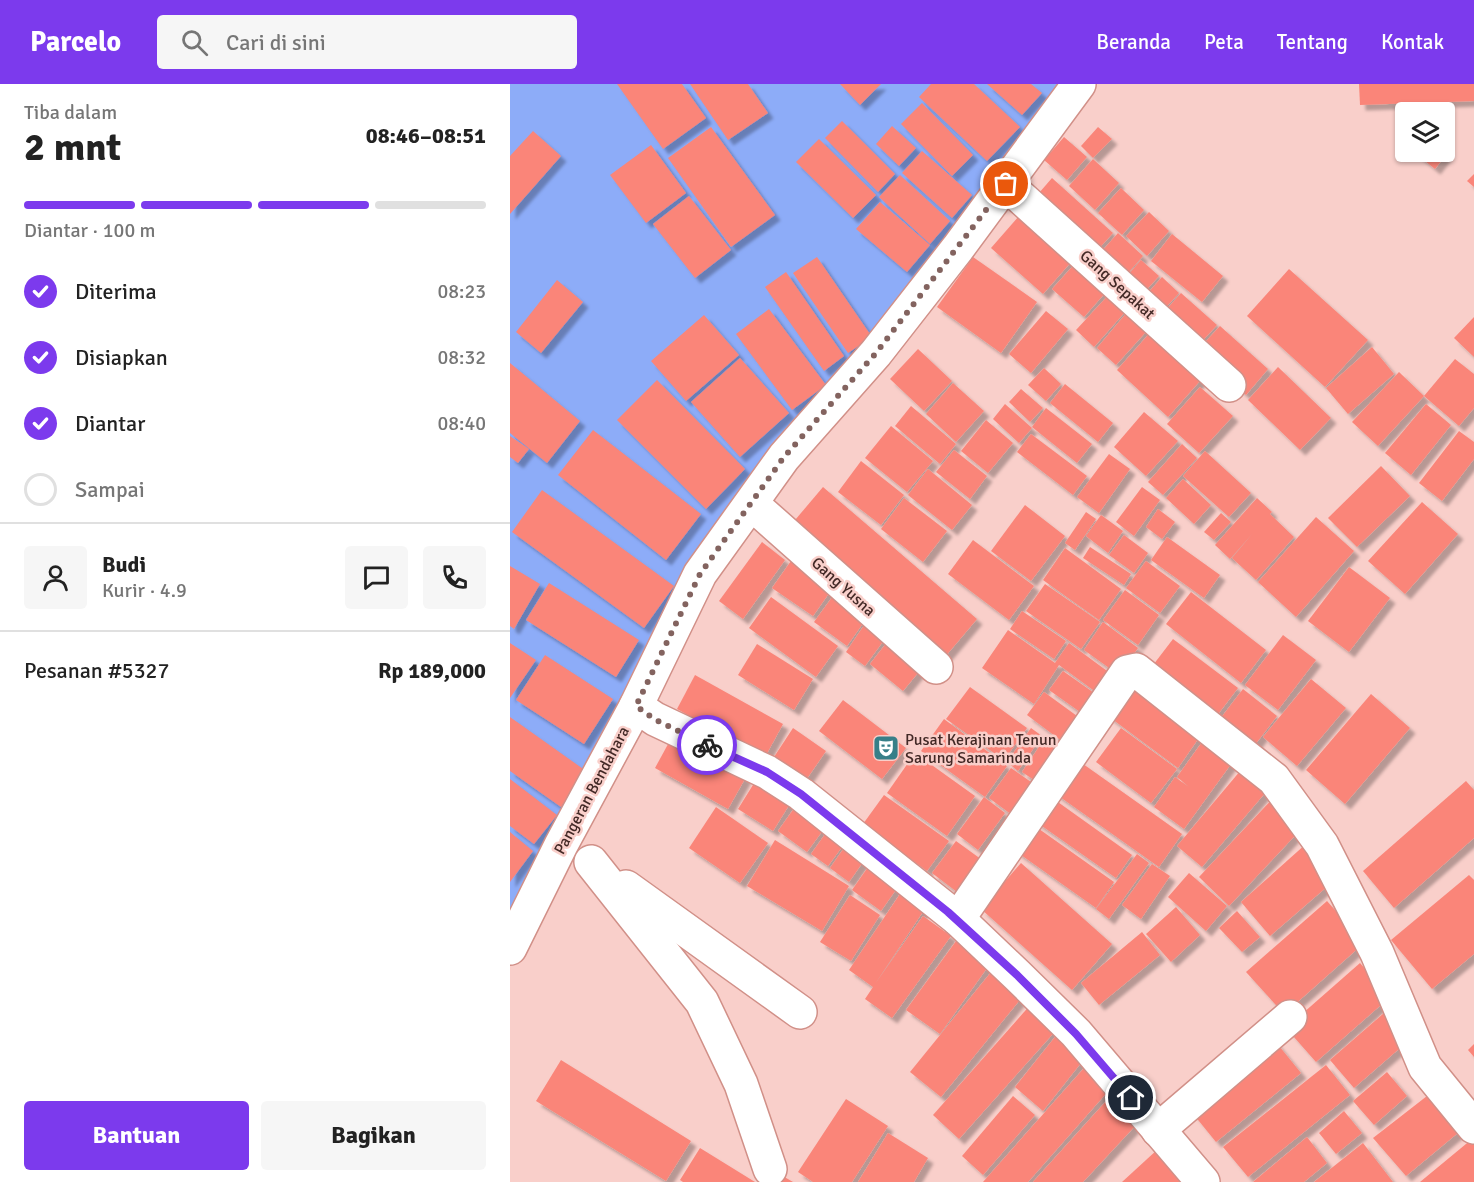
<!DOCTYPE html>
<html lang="id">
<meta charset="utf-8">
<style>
:root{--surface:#fff;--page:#f6f6f6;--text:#222;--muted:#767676;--line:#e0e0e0;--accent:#7c3aed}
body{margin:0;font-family:Signika,sans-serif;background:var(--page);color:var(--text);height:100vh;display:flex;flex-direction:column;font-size:22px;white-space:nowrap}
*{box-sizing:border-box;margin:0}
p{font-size:20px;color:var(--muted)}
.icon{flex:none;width:33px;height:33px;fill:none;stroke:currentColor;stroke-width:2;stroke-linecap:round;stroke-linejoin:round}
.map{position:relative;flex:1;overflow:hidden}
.drawer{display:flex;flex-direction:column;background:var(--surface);width:510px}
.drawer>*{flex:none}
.buttons{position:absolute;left:885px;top:18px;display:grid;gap:12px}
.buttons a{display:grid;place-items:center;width:60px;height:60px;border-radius:6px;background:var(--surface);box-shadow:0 2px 4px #0004;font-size:30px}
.pin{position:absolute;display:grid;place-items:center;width:51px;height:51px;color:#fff;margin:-26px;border:3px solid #fff;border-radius:50%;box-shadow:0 2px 6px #0007}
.courier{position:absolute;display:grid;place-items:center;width:60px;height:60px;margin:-30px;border:4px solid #7c3aed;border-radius:50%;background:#fff;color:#222;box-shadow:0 2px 8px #0007}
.summary em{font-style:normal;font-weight:800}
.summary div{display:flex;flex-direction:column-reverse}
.summary{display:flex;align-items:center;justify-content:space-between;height:102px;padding:0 24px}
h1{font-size:39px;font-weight:800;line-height:45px}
.bar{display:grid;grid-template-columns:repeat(4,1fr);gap:9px 6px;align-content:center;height:72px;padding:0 24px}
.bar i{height:8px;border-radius:4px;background:var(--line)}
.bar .on{background:var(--accent)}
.bar p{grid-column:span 4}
.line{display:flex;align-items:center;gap:15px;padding:0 24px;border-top:2px solid var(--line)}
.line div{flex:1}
.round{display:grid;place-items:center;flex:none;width:63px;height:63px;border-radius:6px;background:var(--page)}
ol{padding:0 24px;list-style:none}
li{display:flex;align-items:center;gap:18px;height:66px}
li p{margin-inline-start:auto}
li .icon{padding:6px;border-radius:50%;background:var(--accent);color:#fff;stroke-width:4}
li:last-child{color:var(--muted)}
li i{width:33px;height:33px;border:3px solid var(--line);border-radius:50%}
.button{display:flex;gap:12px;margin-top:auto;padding:12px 24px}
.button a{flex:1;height:69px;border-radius:6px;background:var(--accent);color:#fff;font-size:24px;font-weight:800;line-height:69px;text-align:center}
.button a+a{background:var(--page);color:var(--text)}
header{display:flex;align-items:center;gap:36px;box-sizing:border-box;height:84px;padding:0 30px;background:var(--accent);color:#fff}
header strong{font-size:28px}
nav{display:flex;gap:33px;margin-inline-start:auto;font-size:21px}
.search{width:420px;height:54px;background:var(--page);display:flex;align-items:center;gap:15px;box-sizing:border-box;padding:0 21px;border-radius:6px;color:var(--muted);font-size:22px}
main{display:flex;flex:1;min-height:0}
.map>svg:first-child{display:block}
.water{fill:#8dacf8}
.building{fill:#fa8579;filter:url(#shadow)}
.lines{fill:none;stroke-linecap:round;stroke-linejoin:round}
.minor-casing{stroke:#d19088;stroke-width:36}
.tertiary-casing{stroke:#d19088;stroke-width:36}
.minor{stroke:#fff;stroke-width:33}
.tertiary{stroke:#fff;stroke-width:33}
.done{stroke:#83635f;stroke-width:6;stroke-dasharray:0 10.8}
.route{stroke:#7c3aed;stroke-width:8}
.labels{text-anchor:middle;stroke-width:5;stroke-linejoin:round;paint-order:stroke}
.street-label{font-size:16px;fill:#432926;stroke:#f9cfca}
.poi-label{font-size:16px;fill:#432926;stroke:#f9cfca;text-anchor:start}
</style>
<header>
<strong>Parcelo</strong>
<div class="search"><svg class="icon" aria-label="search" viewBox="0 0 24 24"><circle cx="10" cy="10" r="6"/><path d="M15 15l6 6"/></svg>Cari di sini</div>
<nav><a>Beranda</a><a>Peta</a><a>Tentang</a><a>Kontak</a></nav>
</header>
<main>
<section class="drawer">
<div class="summary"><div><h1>2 mnt</h1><p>Tiba dalam</p></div><em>08:46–08:51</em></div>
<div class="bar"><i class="on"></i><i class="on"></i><i class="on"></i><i></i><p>Diantar · 100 m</p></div>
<ol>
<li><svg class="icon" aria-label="check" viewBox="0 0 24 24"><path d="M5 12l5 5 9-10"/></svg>Diterima<p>08:23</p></li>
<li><svg class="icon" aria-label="check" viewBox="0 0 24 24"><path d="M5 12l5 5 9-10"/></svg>Disiapkan<p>08:32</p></li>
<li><svg class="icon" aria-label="check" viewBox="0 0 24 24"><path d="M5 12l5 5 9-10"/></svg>Diantar<p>08:40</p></li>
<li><i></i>Sampai</li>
</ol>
<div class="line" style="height:108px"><a class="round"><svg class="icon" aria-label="person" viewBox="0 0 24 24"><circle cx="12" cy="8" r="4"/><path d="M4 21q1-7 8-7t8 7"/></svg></a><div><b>Budi</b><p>Kurir · 4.9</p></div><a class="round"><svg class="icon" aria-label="chat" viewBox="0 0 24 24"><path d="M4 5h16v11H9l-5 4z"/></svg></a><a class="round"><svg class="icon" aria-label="phone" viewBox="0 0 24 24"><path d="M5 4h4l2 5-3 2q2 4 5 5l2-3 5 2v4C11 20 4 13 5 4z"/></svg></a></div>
<div class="line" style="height:78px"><div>Pesanan #5327</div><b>Rp 189,000</b></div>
<div class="button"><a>Bantuan</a><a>Bagikan</a></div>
</section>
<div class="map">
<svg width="964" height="1098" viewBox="0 0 964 1098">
<defs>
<filter id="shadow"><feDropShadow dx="5.5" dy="5.5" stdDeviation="1.5" flood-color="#0004"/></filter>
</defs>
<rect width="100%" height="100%" fill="#f9cfca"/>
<path class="water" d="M0 0H560L171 498 0 841Z"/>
<g class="building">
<path d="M107 0H172L196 34 153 65Z"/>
<path d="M180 0H238L258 29 218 56Z"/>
<path d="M330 0H371L350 21Z"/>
<path d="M421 0H464L510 43 477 77 409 13Z"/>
<path d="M477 0H521L532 9 512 31Z"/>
<path d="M849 0H964V17L850 21Z"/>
<path d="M412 19 463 71 442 92 391 40Z"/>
<path d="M332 37 385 90 368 108 315 54Z"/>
<path d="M382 42 406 64 389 82 366 60Z"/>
<path d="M201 43 265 131 221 163 158 74Z"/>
<path d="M588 43 602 55 583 74 571 62Z"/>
<path d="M896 43V61L887 54Z"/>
<path d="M23 47 51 72 0 130V72Z"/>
<path d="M554 53 577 73 557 96 534 76Z"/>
<path d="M309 55 366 111 343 134 286 78Z"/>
<path d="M141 61 176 109 136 139 100 91Z"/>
<path d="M412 67 462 111 442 134 392 89Z"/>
<path d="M904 68H933L936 71 925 85Z"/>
<path d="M583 75 609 99 585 126 559 102Z"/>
<path d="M964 90V103L957 97Z"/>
<path d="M390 91 440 137 420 160 369 113Z"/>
<path d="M542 94 603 149 583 171 522 117Z"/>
<path d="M611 104 634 126 612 151 588 129Z"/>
<path d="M179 112 221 166 185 194 143 140Z"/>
<path d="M370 118 420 161 397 188 346 145Z"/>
<path d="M516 124 568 170 533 210 481 164Z"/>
<path d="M639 128 659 147 637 172 616 152Z"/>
<path d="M608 149 633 172 610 198 585 175Z"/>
<path d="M662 150 713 192 692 218 641 177Z"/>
<path d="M307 173 362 253 338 269 283 189Z"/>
<path d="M463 173 527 218 491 269 427 223Z"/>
<path d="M571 173 602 201 574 233 542 205Z"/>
<path d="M631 176 649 192 629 214 612 198Z"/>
<path d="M779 185 858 256 815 303 737 232Z"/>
<path d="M276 188 334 272 314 287 255 203Z"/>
<path d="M652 193 669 209 647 233 630 218Z"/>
<path d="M47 196 73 218 31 269 6 248Z"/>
<path d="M605 204 622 220 584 263 566 246Z"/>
<path d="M671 209 707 241 684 266 649 234Z"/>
<path d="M624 220 644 239 606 281 587 264Z"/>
<path d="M259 225 316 301 282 326 226 250Z"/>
<path d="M536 227 558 245 521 289 499 270Z"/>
<path d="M194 231 229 271 176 317 141 277Z"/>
<path d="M964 233V273L944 254Z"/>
<path d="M646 242 697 289 658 333 607 286Z"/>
<path d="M710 242 758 285 736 311 687 267Z"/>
<path d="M862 263 884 290 838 330 816 304Z"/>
<path d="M408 265 442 297 414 327 380 295Z"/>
<path d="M230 274 279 329 230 373 181 318Z"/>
<path d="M945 275 964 290V324L949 342 914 312Z"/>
<path d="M0 279 70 337 37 379 0 349Z"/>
<path d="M768 283 821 334 790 366 738 316Z"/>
<path d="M534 284 551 300 536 317 518 301Z"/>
<path d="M889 288 914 312 868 362 842 338Z"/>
<path d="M147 296 235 385 196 425 107 336Z"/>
<path d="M443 299 474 327 446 358 416 330Z"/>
<path d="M555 300 603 339 588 358 540 319Z"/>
<path d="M690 303 723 332 689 369 657 340Z"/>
<path d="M511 305 533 324 520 338 499 318Z"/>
<path d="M495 320 522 344 509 359 483 335Z"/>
<path d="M916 320 941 341 901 391 875 369Z"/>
<path d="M401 322 446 360 430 380 385 342Z"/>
<path d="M536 324 582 360 567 379 522 343Z"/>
<path d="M634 328 668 357 636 392 604 363Z"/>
<path d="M476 336 503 359 478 389 451 367Z"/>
<path d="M381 342 423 377 397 408 355 374Z"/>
<path d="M83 346 191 430 156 476 48 391Z"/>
<path d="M949 347 964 358V375L932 417 909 399Z"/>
<path d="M521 350 577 392 563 411 507 368Z"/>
<path d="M0 352 19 365 8 379 0 373Z"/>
<path d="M672 360 687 374 653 411 638 398Z"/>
<path d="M444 366 477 392 460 415 426 388Z"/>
<path d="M695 367 741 409 719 433 673 392Z"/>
<path d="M599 370 620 385 589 429 567 413Z"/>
<path d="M351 377 394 411 371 441 328 408Z"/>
<path d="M871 382 900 412 847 463 818 434Z"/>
<path d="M418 385 462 421 442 446 398 411Z"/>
<path d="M673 395 701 421 684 440 656 414Z"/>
<path d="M313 403 467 535 434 574 280 442Z"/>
<path d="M632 403 650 416 624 452 606 438Z"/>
<path d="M32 406 164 502 134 544 2 448Z"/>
<path d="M394 414 437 447 413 478 371 445Z"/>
<path d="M747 414 762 428 760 430 784 453 746 496 722 474 743 449 720 475 705 461Z"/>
<path d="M912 418 948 450 895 510 858 477Z"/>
<path d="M515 421 555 452 521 497 481 467Z"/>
<path d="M648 425 665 438 652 455 636 443Z"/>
<path d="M576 428 586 435 565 466 555 459Z"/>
<path d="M711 429 721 438 704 456 694 448Z"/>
<path d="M591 431 613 447 598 469 576 452Z"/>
<path d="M806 433 844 467 786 533 748 498Z"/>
<path d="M614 451 638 469 624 489 599 471Z"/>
<path d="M657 453 710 491 694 514 641 476Z"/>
<path d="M463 456 524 502 499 536 438 490Z"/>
<path d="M252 458 275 476 233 535 209 517Z"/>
<path d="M580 463 621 490 614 501 573 474Z"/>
<path d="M555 464 611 505 589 536 533 496Z"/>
<path d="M281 477 322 505 303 532 262 504Z"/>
<path d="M636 477 670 502 650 529 616 504Z"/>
<path d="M0 482 30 500 4 545 0 542Z"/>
<path d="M839 483 880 514 839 568 798 537Z"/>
<path d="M39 499 129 556 106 593 16 536Z"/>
<path d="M535 500 590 538 571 565 516 527Z"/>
<path d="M615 506 649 531 628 561 593 536Z"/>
<path d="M681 508 756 566 731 599 656 540Z"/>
<path d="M323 512 356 535 337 562 304 538Z"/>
<path d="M261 513 328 562 306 593 239 544Z"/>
<path d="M512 527 556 557 544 575 500 545Z"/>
<path d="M357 537 377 552 355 582 336 568Z"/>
<path d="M593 538 628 564 609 591 574 566Z"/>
<path d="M498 546 545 579 559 559 608 595 594 614 549 581 524 620 472 584Z"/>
<path d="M773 551 806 576 768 626 735 601Z"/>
<path d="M663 555 728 604 702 638 637 589Z"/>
<path d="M378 557 412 584 393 607 360 580Z"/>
<path d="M0 559 26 576 0 614Z"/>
<path d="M247 560 303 595 284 626 228 591Z"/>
<path d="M35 571 103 615 74 660 6 616Z"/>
<path d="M553 587 594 616 580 635 539 606Z"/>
<path d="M185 591 273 640 255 673 167 625Z"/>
<path d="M626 594 695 645 668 684 598 632Z"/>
<path d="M801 595 836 624 787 682 753 653Z"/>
<path d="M460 603 517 644 494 676 436 635Z"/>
<path d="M733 605 767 632 741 666 707 639Z"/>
<path d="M534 608 578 640 561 664 517 631Z"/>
<path d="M861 610 900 644 835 720 796 686Z"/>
<path d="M333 616 396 664 372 695 309 647Z"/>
<path d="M0 633 76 687 51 723 0 687Z"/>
<path d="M434 635 497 682 475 713 411 667Z"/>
<path d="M283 644 316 667 296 696 264 673Z"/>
<path d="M521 644 532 652 508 687 497 678Z"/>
<path d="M611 644 667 685 641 719 586 678Z"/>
<path d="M700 647 729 669 674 745 644 723 665 693 679 703 667 693Z"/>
<path d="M163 651 236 693 218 725 145 684Z"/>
<path d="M533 657 554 671 533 702 512 688Z"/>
<path d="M405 669 465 712 437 752 377 709Z"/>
<path d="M566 675 672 750 649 783 543 708Z"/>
<path d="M736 680 761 702 692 783 667 762Z"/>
<path d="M501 684 531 705 509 736 479 714Z"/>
<path d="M0 695 47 731 24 760 0 742Z"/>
<path d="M246 696 281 718 263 747 228 725Z"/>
<path d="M956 697 964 706V754L884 824 853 787Z"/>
<path d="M374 711 439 757 417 787 353 740Z"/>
<path d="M538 711 622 771 606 794 522 735Z"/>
<path d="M765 712 795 741 719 822 689 793Z"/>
<path d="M474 713 495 729 468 766 447 750Z"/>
<path d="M290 716 319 738 297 768 268 747Z"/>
<path d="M206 723 258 759 230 799 179 764Z"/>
<path d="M323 739 340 752 318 782 301 770Z"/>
<path d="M522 740 604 798 586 824 504 766Z"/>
<path d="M0 748 23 767 0 798Z"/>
<path d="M341 754 360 768 339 798 320 784Z"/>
<path d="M265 756 339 802 312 847 237 802Z"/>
<path d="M446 757 479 781 455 814 422 789Z"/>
<path d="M797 759 827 794 760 852 731 818Z"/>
<path d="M627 770 639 779 599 835 586 825Z"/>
<path d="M363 776 392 797 371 827 342 806Z"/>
<path d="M511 779 602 860 562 906 471 825Z"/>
<path d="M642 780 660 792 631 835 612 821Z"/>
<path d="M679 789 717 822 696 847 658 813Z"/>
<path d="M959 791 964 796V870L922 905 881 856Z"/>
<path d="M396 801 420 817 365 900 413 832 441 852 382 934 355 915 363 903 339 886Z"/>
<path d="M340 811 370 831 341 877 310 858Z"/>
<path d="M817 817 854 859 774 930 736 888Z"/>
<path d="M666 823 690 851 661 878 636 850Z"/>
<path d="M727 827 750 853 732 868 709 844Z"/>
<path d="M632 848 650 871 589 921 571 899Z"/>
<path d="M449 853 482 877 430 950 396 926Z"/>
<path d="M850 879 880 913 806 978 776 944Z"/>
<path d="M482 887 513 912 431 1013 400 988Z"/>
<path d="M522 919 549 943 449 1055 423 1031Z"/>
<path d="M874 929 898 957 844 1004 820 976Z"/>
<path d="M549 948 578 970 533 1027 505 1003Z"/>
<path d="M765 957 791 989 706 1058 680 1026Z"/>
<path d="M964 960V973L958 966Z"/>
<path d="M51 976 181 1057 156 1097 26 1017Z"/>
<path d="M816 981 840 1011 738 1093 713 1063Z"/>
<path d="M575 983 600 1005 518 1098H473Z"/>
<path d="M877 988 897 1012 864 1041 843 1017Z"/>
<path d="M926 1005 955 1043 896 1092 863 1054Z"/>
<path d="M503 1012 525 1031 473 1091 452 1072Z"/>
<path d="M336 1015 378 1042 342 1098H303L288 1088Z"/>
<path d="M598 1015 626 1041 573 1098H523Z"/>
<path d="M834 1027 852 1049 826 1070 809 1049Z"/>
<path d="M378 1049 418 1074 404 1098H348Z"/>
<path d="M797 1053 817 1079 794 1098H743Z"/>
<path d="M962 1055 964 1057V1098H910Z"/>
<path d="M853 1059 883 1098H804Z"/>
<path d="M190 1064 245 1098H173L170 1096Z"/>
<path d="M648 1065 678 1098H612Z"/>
<path d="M271 1091 283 1098H268Z"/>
</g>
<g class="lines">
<defs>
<g id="minor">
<path d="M496 100 719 301"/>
<path d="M242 420 426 583"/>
<path d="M126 622 145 635 257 688 291 710 448 835 507 891 566 949 693 1098"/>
<path d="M81 778 192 918 231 1000 260 1085"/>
<path d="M116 803 290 928"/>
<path d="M448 835 617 588 626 586 764 695 812 761 867 869 915 983 964 1043"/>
<path d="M648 1046 780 933"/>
</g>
<path id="tertiary" d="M0 864 51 761 126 622 190 490 274 373 366 269 448 164 569 0"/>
</defs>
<use href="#minor" class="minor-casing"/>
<use href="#tertiary" class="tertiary-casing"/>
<use href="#minor" class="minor"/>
<use href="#tertiary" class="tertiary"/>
</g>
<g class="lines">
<path class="done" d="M197 661 144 635 126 622 190 490 274 373 366 269 496 100"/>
<path class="route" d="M197 661 257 688 291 710 438 828 507 891 566 950 621 1014"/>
</g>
<defs>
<symbol id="theatre-square" viewBox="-11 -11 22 22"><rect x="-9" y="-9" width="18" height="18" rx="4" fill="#377f88" stroke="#f9cfca"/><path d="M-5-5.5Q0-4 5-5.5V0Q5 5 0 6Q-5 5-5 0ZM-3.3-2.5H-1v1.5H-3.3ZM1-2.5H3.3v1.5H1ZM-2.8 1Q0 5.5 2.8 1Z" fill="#fff"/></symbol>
</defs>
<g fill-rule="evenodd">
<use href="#theatre-square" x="361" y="649" width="30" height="30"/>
</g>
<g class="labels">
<g class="street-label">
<text transform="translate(608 200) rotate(42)" y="6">Gang Sepakat</text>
<text transform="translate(334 502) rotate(42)" y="6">Gang Yusna</text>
<text transform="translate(81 706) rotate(-62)" y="6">Pangeran Bendahara</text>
</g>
<g class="poi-label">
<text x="395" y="661">Pusat Kerajinan Tenun<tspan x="395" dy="18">Sarung Samarinda</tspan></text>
</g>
</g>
</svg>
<div class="buttons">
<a><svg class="icon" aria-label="layers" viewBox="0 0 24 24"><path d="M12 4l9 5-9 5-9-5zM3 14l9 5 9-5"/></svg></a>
</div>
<div class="pin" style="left:496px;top:100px;background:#ea580c"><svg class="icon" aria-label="bag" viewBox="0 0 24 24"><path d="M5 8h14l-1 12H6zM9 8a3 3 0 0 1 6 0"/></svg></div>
<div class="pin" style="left:621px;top:1014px;background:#1f2937"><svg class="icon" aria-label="home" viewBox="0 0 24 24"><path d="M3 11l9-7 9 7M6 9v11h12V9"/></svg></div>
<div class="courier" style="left:197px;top:661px"><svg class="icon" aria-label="bike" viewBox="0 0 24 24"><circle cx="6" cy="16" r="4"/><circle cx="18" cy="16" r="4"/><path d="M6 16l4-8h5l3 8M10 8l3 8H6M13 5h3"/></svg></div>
</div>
</main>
